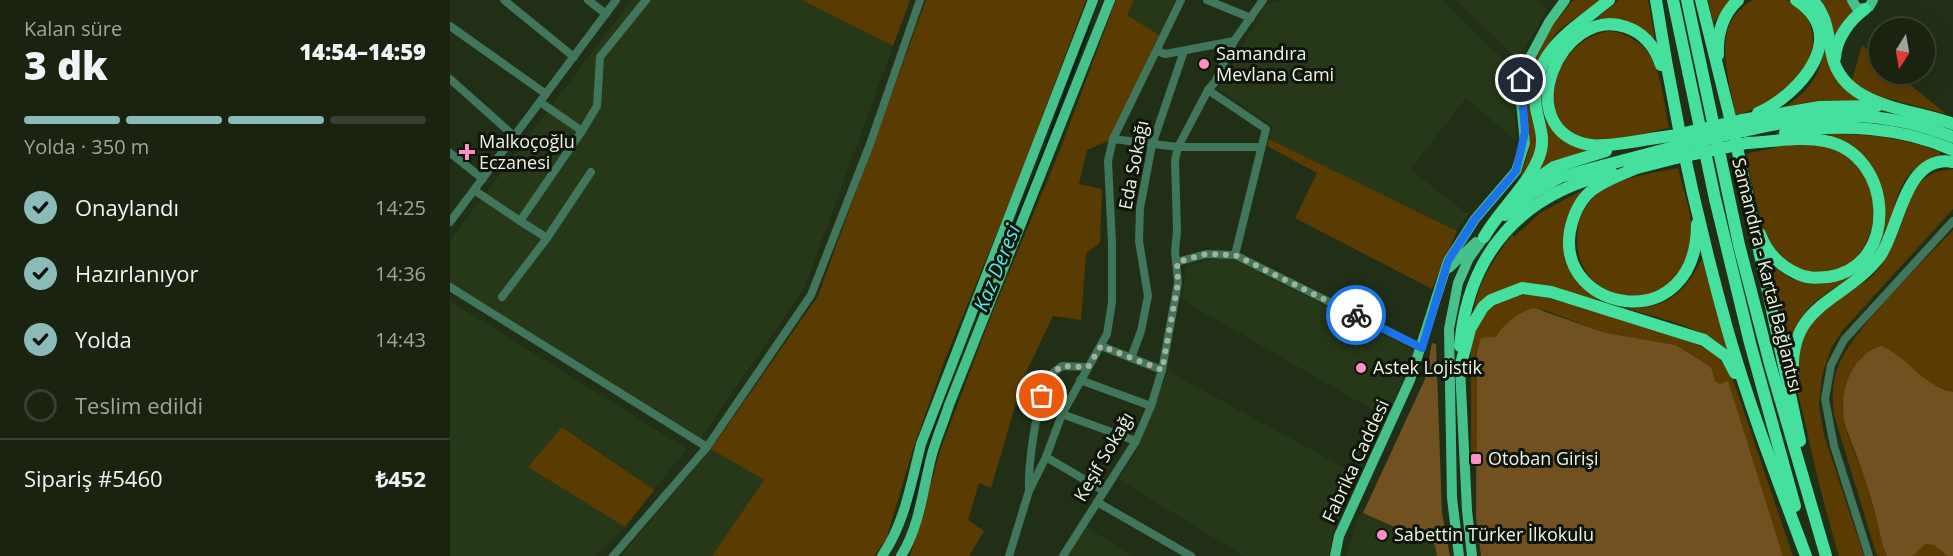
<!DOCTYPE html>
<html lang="tr">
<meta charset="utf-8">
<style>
:root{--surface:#192310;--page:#262f1e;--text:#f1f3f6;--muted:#9fa49f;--line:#374030;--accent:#8bbbb9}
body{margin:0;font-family:"Open Sans",sans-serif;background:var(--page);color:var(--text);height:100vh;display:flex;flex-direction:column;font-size:22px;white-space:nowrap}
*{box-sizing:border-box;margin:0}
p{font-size:20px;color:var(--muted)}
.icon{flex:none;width:33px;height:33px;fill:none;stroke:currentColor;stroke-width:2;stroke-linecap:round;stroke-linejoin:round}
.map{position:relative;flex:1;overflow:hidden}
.sheet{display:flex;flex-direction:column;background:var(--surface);width:450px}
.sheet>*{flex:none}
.needle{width:39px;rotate:191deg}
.controls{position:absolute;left:1419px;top:18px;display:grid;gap:12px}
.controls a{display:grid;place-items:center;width:66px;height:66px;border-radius:50%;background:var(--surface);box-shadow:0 6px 24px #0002,0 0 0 2px var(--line);font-size:30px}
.pin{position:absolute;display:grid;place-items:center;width:51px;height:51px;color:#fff;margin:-26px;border:3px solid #fff;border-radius:50%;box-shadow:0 2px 6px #0007}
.courier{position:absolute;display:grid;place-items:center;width:60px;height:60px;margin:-30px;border:4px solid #1a73e8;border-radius:50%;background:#fff;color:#222;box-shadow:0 2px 8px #0007}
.head em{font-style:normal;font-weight:800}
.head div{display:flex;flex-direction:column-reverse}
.head{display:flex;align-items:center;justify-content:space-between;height:102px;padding:0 24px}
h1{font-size:39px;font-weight:800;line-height:45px}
.bar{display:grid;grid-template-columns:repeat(4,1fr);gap:9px 6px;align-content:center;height:72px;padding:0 24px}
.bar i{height:8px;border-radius:4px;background:var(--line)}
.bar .selected{background:var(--accent)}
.bar p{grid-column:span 4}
.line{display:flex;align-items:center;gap:15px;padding:0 24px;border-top:2px solid var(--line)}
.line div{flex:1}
ol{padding:0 24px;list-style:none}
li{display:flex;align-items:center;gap:18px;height:66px}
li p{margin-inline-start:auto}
li .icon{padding:6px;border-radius:50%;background:var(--accent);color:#111;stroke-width:4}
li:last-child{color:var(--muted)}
li i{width:33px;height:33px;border:3px solid var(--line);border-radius:50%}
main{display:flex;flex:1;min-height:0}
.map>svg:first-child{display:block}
.built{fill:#263818}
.green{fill:#5a3c02}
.forest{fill:#71511f}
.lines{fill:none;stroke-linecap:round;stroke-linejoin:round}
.stream{stroke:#00201e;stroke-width:2}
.minor{stroke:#40765b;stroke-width:8}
.major{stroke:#47c18b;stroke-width:10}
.highway{stroke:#45df9e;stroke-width:12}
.highway-bridge{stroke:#45df9e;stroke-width:12}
.done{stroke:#a5b09d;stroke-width:6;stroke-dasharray:0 10.8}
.route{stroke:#1a73e8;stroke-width:8}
.poi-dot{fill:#fc8fc3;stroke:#0f150a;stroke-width:2}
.labels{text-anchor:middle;stroke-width:6;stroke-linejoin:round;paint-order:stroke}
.poi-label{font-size:18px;fill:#ecf5e5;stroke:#0f150a;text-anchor:start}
.street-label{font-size:18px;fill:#ecf5e5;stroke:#0f150a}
.water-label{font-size:20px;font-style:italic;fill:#53ede4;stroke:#0f150a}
</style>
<main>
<section class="sheet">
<div class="head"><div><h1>3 dk</h1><p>Kalan süre</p></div><em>14:54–14:59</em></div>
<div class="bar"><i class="selected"></i><i class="selected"></i><i class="selected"></i><i></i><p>Yolda · 350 m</p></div>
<ol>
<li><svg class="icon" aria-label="check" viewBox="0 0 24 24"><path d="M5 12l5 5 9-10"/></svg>Onaylandı<p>14:25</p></li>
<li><svg class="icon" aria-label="check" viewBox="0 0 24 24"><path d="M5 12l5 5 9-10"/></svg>Hazırlanıyor<p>14:36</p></li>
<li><svg class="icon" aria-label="check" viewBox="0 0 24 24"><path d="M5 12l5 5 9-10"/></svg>Yolda<p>14:43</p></li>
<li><i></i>Teslim edildi</li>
</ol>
<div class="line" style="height:78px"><div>Sipariş #5460</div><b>₺452</b></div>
</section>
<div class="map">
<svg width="1503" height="556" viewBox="0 0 1503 556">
<rect width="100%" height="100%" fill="#212f16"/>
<g class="built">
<path d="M182 0H352L443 46 354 289 250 439 0 282V240Z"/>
<path d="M684 0H725L709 35 677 15Z"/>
<path d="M829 0H992L1065 71 1066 141 1016 98 960 170 1018 214 1007 231 819 139 822 126 768 89 816 4Z"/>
<path d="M1006 0H1087L1097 10 1068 60Z"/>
<path d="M772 257 791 263 965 351 937 418 732 300 736 266Z"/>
<path d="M0 301 237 449 204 490 113 427 78 467 175 527 145 556H0Z"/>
<path d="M718 371 909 476 884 529 879 556H794L668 479 687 450Z"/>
<path d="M261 449 314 480 262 556H171Z"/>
<path d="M913 513 985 545 987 556H896L907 520Z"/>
<path d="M636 527 683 556H618Z"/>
</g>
<g class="green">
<path d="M352 0H460L443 46Z"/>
<path d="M476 0H636L570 176 494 362 463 449 436 540 424 556H262L314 480 261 449 368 296Z"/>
<path d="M666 0H684L677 15 709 35 660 140 637 150 629 184 652 189 650 243 636 253 631 320 603 316 573 379 541 488 529 483 518 520 534 531 519 556H460L491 448 541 316 610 150Z"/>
<path d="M1123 0H1150L1108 31 1086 61 1079 97 1089 144 1073 178 1070 174C1093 131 1066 111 1076 75 1084 48 1106 22 1123 0Z"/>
<path d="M1169 0H1198L1205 39C1187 22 1171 17 1146 19Z"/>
<path d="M1258 0H1283L1263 23Z"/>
<path d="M1303 0C1313 0 1326 0 1336 0 1345 2 1355 14 1359 22 1378 69 1324 107 1285 115 1279 74 1259 24 1303 0Z"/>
<path d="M1371 0H1397L1406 15 1385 40 1378 12Z"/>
<path d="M1161 31C1212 41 1210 85 1219 128 1197 132 1168 143 1145 140 1075 133 1103 36 1161 31Z"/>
<path d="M1376 42C1381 72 1385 83 1410 101L1333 108C1362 89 1370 75 1376 42Z"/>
<path d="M1412 45 1429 59 1430 74H1447L1496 114 1432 97 1401 84Z"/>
<path d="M1096 119 1120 144 1139 150 1087 174 1097 150Z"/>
<path d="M1378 134C1420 134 1451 137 1490 152V156C1437 172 1451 215 1427 251 1407 279 1378 287 1356 311 1347 322 1343 336 1339 349L1317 261 1341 279 1377 282 1393 278 1412 266 1433 197 1428 179 1419 163Z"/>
<path d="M819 139 1007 231 982 289 845 218 867 173 817 146Z"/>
<path d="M1341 144C1350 144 1360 143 1369 144 1464 160 1423 308 1345 266 1340 263 1333 261 1329 257 1312 242 1301 177 1296 154Z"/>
<path d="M1228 168C1233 190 1244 217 1241 240 1231 323 1115 310 1128 226 1131 212 1141 197 1153 190 1176 176 1203 173 1228 168Z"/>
<path d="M1503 169V209L1393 330 1381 348 1372 376 1369 406 1374 435 1414 556H1389C1375 510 1364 465 1354 418 1350 402 1343 381 1345 364 1346 352 1351 336 1359 326 1374 303 1403 293 1423 275 1431 268 1438 254 1443 244 1461 210 1454 173 1503 169Z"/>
<path d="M1142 185 1117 242 1142 293 1153 301 1080 283 1023 312C1029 282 1043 259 1062 235L1064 237 1090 213Z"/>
<path d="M1503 230V392L1477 382 1453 360 1412 356 1397 383 1392 406 1397 434 1415 478 1437 556H1427L1384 415C1382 400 1382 384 1387 369 1402 329 1472 263 1503 230Z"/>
<path d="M1252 259 1279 351C1250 326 1211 319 1175 308 1216 310 1234 294 1252 259Z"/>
<path d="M1084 294 1229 336 1265 353 1281 375 1289 397 1343 556H1333L1278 382 1270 384 1264 381 1261 367 1226 345 1156 333 1094 310C1078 316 1054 321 1046 337L1031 339 1027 352 1026 461 1021 452V341L1034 313 1056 297Z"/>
<path d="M112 427 204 490 175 527 78 467Z"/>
<path d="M1475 544 1484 545 1497 556H1463Z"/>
</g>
<g class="forest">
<path d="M1084 308 1156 333 1226 345 1261 367 1265 381 1270 384 1278 381 1333 556H1031L1026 517 1027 352 1031 338 1046 337C1052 325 1070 311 1084 308Z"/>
<path d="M982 343 986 344 992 513 1000 556H987L985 545 913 513 975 379Z"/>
<path d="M1432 346C1460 359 1470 384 1503 392V556H1497L1484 545 1475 544 1463 556H1437L1433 546C1427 519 1420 492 1410 465 1404 446 1393 429 1393 408 1392 383 1407 351 1432 346Z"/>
</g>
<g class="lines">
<g class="stream">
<path d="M526 316 585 174 640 26"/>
<path d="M460 512 482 433 500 383"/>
</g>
<g class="minor">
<path d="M54 0 124 57"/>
<path d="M138 0 156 14"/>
<path d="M757 0 801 18"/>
<path d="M0 26 96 94"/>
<path d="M707 51 715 54 784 41"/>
<path d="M0 79 64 136"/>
<path d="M132 131 147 106 150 57 196 0"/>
<path d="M663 139 728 147H811"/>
<path d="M0 153 33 179"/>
<path d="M24 190 70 221"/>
<path d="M0 222 166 0"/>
<path d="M97 238 141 172"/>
<path d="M785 255 816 129 758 90 765 82 784 41 813 0"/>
<path d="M727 262 756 254 785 255 972 348"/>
<path d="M0 287 257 447 361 295 420 144 470 0"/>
<path d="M52 297 97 238 70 221 132 131 90 102"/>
<path d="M651 346 712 370"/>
<path d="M681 358 691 331 698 296 689 241 690 208 702 145 734 51"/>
<path d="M630 380 701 406"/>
<path d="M612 414 686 441"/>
<path d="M596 457 654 491"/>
<path d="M579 490C578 466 587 393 601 375 603 372 608 369 612 366L638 367"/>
<path d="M647 502 741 556"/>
<path d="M163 556 257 447"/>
<path d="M559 556 579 491 596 457 612 414 657 334 662 302V243L658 161 663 139 731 0"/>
<path d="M613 556 686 441 701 406 712 370 728 283 725 251 727 231 725 160 728 147 758 90"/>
<path d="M1419 556 1384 446 1375 399 1381 365 1394 340 1503 221"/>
</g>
<g class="major">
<path d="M1402 0 1406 7 1412 9 1419 7 1423 0"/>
<path d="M999 268 1026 242"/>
<path d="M1010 368 1017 510 1022 556"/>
<path d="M432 556C455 523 461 483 471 444L643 0"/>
<path d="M451 556C470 526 473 488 482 454 487 437 494 421 499 405L660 0"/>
<path d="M885 556 889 536 960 380 998 261 1025 219 1066 171 1075 143 1070 92 1074 69 1099 22 1115 0"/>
<path d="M1009 556 1002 498 999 329 1008 283 1019 258 1034 237"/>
</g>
<g class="highway">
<path d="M1206 0C1223 111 1247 220 1277 328 1299 406 1328 481 1356 556"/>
<path d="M1223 0 1265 199 1300 343 1345 506"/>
<path d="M1237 0 1289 245 1320 364 1376 556"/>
<path d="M1251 0 1285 138 1350 441"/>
<path d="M1362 0C1377 14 1378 36 1382 55 1393 108 1461 108 1503 124"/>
<path d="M1268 55C1267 35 1272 15 1288 0"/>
<path d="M1385 58C1386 38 1400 20 1415 9"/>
<path d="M1211 65C1205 47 1194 33 1176 27 1111 4 1057 130 1140 145 1158 148 1201 138 1221 136"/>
<path d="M1308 113C1350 94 1401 36 1346 0"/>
<path d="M1292 120 1370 107 1427 106"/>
<path d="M1294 131C1372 113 1427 107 1503 137"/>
<path d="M1335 133C1391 123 1451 127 1503 150"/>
<path d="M1297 143C1322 142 1349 136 1375 141 1444 154 1450 267 1378 277 1366 278 1357 279 1346 273 1329 265 1317 253 1310 234"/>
<path d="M1186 168C1171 175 1153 181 1141 191 1128 202 1123 216 1120 231 1106 313 1247 339 1247 224"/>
<path d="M1179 170 1226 158"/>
<path d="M1075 187 1104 167 1156 151"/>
<path d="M1055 215 1081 194 1110 177 1224 147"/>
<path d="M1034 237C1050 209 1077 187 1089 157 1096 139 1089 125 1086 108 1078 53 1124 29 1159 0"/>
<path d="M1010 346C1018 253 1071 194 1162 173"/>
<path d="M1010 368 1020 329 1033 307 1041 300 1072 288 1101 292 1254 340 1276 356 1285 373"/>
<path d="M1343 375C1339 302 1394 303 1430 256 1449 231 1454 153 1503 162"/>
</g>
<g class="highway-bridge">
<path d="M1221 136 1292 120"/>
<path d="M1224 147 1294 131"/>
<path d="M1226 158 1297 143"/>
</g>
</g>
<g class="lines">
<path class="done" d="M592 396 600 375 612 366 638 367 651 346 712 370 728 283 727 262 756 254 785 255 906 315"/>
<path class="route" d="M906 315 972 348 998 261 1025 219 1066 171 1075 132 1071 80"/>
</g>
<g class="poi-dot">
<circle cx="754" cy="64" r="6"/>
<path d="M14 143h6v6h6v6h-6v6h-6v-6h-6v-6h6z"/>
<circle cx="911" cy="368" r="6"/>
<rect x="1020" y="453" width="12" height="12" rx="3"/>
<circle cx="932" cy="535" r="6"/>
</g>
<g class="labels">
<g class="poi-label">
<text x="766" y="60">Samandıra<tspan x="766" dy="21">Mevlana Cami</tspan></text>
<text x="29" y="148">Malkoçoğlu<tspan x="29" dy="21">Eczanesi</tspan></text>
<text x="923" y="374">Astek Lojistik</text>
<text x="1038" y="465">Otoban Girişi</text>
<text x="944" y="541">Sabettin Türker İlkokulu</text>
</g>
<g class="street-label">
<text transform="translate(684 165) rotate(-79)" y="6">Eda Sokağı</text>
<text transform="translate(1317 275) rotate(76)" y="6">Samandıra - Kartal Bağlantısı</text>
<text transform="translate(654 457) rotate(-60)" y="6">Keşif Sokağı</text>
<text transform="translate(906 461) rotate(-65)" y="6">Fabrika Caddesi</text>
</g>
<g class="water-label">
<text transform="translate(547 268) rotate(-68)" y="7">Kaz Deresi</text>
</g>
</g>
</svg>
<div class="controls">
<a><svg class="needle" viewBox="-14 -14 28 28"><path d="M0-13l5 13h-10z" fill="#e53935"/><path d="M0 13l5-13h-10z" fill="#9fa49f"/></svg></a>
</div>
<div class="pin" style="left:592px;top:396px;background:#ea580c"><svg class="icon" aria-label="bag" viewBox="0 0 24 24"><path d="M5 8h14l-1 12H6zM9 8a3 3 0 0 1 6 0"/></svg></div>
<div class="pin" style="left:1071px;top:80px;background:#1f2937"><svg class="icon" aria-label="home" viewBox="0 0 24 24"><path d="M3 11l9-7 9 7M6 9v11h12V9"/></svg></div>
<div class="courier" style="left:906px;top:315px"><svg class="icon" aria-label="bike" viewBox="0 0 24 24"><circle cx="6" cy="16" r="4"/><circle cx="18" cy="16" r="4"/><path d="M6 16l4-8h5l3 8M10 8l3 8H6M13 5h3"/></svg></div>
</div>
</main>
